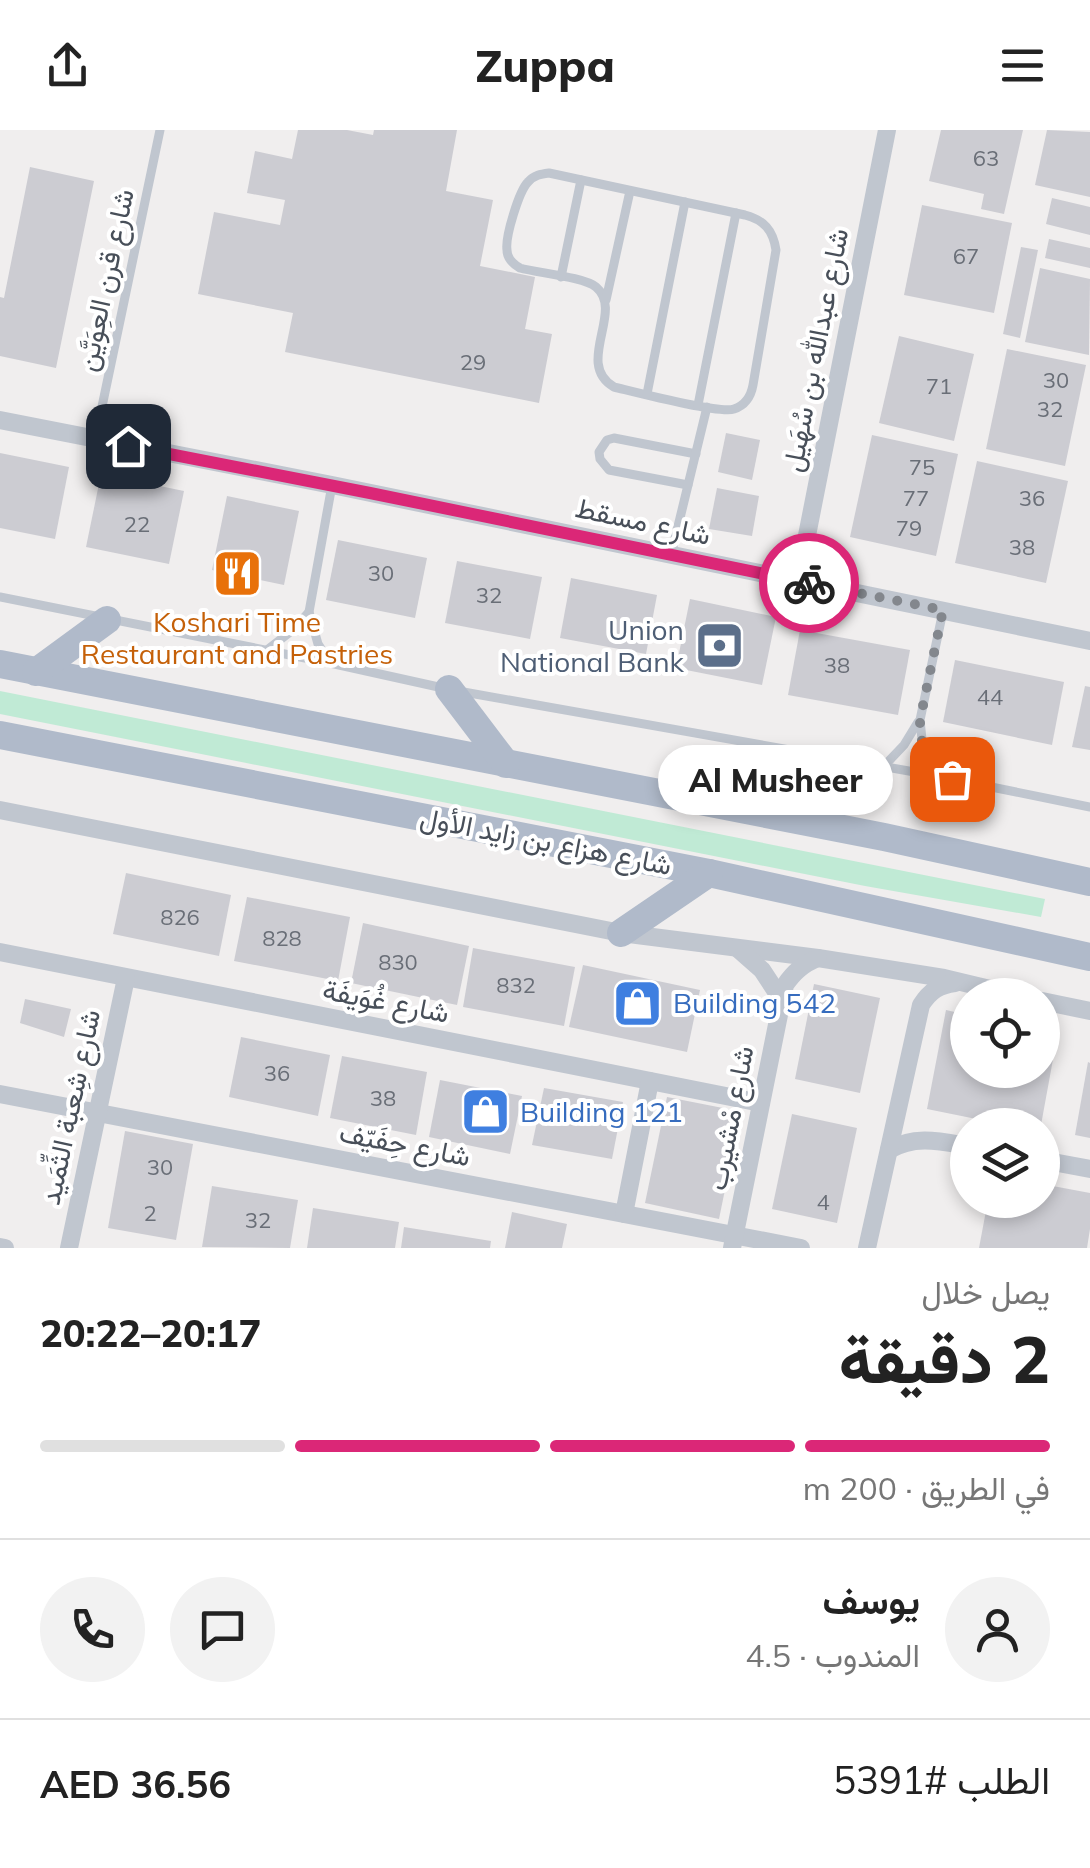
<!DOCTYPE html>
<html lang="ar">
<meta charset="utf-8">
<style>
:root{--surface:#fff;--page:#f2f2f2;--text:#222;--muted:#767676;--line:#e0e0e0;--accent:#db2777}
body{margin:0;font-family:Mulish,Vazirmatn,sans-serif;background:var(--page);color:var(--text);direction:rtl;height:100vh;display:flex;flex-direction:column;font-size:38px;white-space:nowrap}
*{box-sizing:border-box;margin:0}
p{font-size:32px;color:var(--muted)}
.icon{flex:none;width:55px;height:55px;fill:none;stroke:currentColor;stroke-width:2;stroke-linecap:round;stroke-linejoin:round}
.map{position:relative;height:1118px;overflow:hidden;direction:ltr}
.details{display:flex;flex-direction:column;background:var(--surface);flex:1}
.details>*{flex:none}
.tools{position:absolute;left:950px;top:848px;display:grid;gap:20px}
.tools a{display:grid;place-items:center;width:110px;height:110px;border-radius:50%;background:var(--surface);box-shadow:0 5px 15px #0003;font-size:50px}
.pin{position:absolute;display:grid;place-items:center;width:85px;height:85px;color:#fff;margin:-42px;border-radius:20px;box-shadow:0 5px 15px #0006}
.courier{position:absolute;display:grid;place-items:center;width:100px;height:100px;margin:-50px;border:8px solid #db2777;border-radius:50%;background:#fff;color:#222;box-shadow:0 2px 12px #0007}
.bubble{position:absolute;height:70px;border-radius:35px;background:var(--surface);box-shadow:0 5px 15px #0003;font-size:32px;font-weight:800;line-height:70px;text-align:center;direction:rtl}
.summary em{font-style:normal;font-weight:800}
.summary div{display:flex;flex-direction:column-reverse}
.summary{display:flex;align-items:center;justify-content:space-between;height:170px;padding:0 40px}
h1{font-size:65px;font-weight:800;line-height:75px}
.bar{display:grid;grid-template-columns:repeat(4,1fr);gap:15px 10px;align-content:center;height:120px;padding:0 40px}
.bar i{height:12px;border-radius:8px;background:var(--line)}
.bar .current{background:var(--accent)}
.bar p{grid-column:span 4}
.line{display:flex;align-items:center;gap:25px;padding:0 40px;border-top:2px solid var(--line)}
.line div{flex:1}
.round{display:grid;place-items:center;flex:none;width:105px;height:105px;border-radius:52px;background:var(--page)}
header{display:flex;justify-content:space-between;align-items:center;height:130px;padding:0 40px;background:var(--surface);font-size:45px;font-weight:800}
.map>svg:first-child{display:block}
.green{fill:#c0ead5}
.building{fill:#ccccd2}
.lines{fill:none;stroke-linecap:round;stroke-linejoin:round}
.service{stroke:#c0c6cf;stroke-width:9}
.minor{stroke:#c0c6cf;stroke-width:18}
.primary{stroke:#b0baca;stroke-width:28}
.done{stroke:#83878d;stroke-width:10;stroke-dasharray:0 18}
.route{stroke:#db2777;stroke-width:12}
.labels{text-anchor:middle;stroke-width:8;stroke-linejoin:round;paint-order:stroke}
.number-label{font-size:22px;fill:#696e77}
.street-label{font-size:28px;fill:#484f59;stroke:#fff}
.food-label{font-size:28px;fill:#c56008;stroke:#fff}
.service-label{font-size:28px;fill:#4e5e75;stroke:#fff;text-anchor:end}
.shop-label{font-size:28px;fill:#366cbe;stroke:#fff;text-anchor:start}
</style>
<header><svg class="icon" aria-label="menu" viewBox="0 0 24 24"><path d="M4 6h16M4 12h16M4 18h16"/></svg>Zuppa<svg class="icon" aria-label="share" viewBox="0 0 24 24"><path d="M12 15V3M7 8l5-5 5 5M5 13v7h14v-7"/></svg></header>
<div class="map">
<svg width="1090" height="1118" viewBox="0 0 1090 1118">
<rect width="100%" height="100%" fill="#f0eeee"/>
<path class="green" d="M0 561 1045 769 1041 787 865 756 0 584Z"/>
<g class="building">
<path d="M298 0H347L373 5 374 0H457L446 61 493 70 480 136 535 147 525 199 552 204 539 273 285 222 293 183 198 164 214 82 280 95 285 70 247 63 255 21 292 29Z"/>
<path d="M941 0H1023L1004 84 981 79 984 64 929 51Z"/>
<path d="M1047 0 1090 2V67L1035 55Z"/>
<path d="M30 37 94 51 56 238 0 226V167L4 168Z"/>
<path d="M1052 68 1090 77V105L1046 94Z"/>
<path d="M922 75 1012 93 994 183 904 165Z"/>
<path d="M1049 109 1090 118V138L1045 128Z"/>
<path d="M1021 117 1038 120 1020 208 1003 204Z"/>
<path d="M1040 138 1090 149 1089 225 1025 212Z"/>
<path d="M899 206 974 224 954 311 879 293Z"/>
<path d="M1007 219 1086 235 1065 336 986 319Z"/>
<path d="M726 303 760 310 752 350 718 342Z"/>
<path d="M872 305 958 324 936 426 850 407Z"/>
<path d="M0 323 69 337 55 409 0 398Z"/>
<path d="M977 331 1068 351 1046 453 955 433Z"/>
<path d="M101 344 184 361 169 434 86 417Z"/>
<path d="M717 358 759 366 752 406 709 399Z"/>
<path d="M227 366 299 381 284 455 212 440Z"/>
<path d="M338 410 427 428 415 488 326 470Z"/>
<path d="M457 431 542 447 530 509 445 493Z"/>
<path d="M571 448 657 465 646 524 560 508Z"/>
<path d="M690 469 776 487 762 555 676 538Z"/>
<path d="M800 500 910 520 898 585 788 565Z"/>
<path d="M955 530 1064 552 1052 615 943 592Z"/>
<path d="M1085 556 1090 557V620L1072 617Z"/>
<path d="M126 743 231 765 219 826 113 804Z"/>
<path d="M247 767 350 787 338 851 234 831Z"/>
<path d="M363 793 469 816 457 875 351 853Z"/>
<path d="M473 818 575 837 564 896 463 877Z"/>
<path d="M583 835 700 860 687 922 569 897Z"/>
<path d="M814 854 880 868 860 963 795 949Z"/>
<path d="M25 869 71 879 64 907 20 893Z"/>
<path d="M946 880 968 885V940H1042V899L1058 902 1041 995H1006L927 979Z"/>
<path d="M241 907 330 925 318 986 229 967Z"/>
<path d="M342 926 427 942 416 1005 330 988Z"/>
<path d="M1088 932 1090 933V1008L1075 1005Z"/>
<path d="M440 950 522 966 510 1024 429 1007Z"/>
<path d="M544 958 623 972 612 1029 532 1015Z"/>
<path d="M667 967 728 979 739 991 719 1089 645 1073Z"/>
<path d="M792 984 857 998 837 1093 772 1079Z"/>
<path d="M125 1001 193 1014 176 1110 108 1098Z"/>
<path d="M1042 1054 1090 1063V1099L1087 1118H979L988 1070H1042Z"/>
<path d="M212 1056 298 1070 290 1118 202 1117Z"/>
<path d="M313 1078 399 1092 395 1118H307Z"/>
<path d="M512 1082 567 1094 562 1118H505Z"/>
<path d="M404 1097 491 1111 490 1118H401Z"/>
</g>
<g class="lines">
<g class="service">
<path d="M549 43 745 85C764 90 773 100 776 120L753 255C751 266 746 275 734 279 719 284 635 262 614 257 574 234 625 181 596 157 584 147 538 143 520 138 513 134 507 129 507 120 505 107 519 61 528 52 534 45 541 44 549 43Z"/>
<path d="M561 147 581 50"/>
<path d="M606 170 630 61"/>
<path d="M647 264 685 72"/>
<path d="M698 275 736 83"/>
<path d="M95 310 160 0"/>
<path d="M688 355 609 340 600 329 599 322 607 310 614 308 696 324"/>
<path d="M671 425 707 277"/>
<path d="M0 467 330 533 443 558"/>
<path d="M267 520 294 499 309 482"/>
<path d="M330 533 318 514 309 482 332 355"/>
<path d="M458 561 937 646 1090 677"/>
<path d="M884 636 904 615 918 592"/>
<path d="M937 646 923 619 920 590 943 481"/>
</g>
<g class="minor">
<path d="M0 290 332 355 1090 511"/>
<path d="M798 451 887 0"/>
<path d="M0 680 621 803 818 828 944 848 1015 865"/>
<path d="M737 818 762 840 781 869"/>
<path d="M0 822 761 973"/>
<path d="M1042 871 1090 881"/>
<path d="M0 964 801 1118"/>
<path d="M889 1020C915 1005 939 1011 968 1016"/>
<path d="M1042 1030 1090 1039"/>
<path d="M624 1084 650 951"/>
<path d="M0 1117 5 1118"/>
<path d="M69 1118 126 848"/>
<path d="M732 1118 785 855C794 842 803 834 818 828"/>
<path d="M867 1118 921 875C930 861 939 855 955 853"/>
</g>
<g class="primary">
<path d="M0 534 884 707 1090 752"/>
<path d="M36 542 107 490"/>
<path d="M449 559 506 634"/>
<path d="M0 605 709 743 1090 827"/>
<path d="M621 803 709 743"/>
</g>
</g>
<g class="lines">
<path class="done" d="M809 453 943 480 920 590C920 611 925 628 937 646L952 649"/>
<path class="route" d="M128 316 370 363 809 453"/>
</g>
<defs>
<symbol id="restaurant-square" viewBox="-11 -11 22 22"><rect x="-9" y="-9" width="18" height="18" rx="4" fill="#e8710a" stroke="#fff"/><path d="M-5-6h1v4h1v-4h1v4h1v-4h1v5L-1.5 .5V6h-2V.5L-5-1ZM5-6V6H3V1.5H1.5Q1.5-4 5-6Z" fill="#fff"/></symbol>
<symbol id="bank-square" viewBox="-11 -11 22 22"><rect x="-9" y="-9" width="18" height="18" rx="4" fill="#5c6f8a" stroke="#fff"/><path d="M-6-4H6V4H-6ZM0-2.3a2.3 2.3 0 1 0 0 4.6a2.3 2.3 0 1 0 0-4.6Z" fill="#fff"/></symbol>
<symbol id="shop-square" viewBox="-11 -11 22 22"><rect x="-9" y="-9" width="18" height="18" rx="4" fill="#3f7fe0" stroke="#fff"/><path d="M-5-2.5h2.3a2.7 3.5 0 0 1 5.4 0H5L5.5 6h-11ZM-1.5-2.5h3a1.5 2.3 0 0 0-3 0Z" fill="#fff"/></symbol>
</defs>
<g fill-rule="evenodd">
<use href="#restaurant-square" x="210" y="416" width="55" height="55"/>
<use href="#bank-square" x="692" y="488" width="55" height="55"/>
<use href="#shop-square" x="610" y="846" width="55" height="55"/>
<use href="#shop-square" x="458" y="954" width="55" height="55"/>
</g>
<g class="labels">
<g class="number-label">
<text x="986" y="36">63</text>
<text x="966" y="134">67</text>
<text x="473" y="240">29</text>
<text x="1056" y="258">30</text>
<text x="939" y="264">71</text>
<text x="1050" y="287">32</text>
<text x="922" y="345">75</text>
<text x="916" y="376">77</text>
<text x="1032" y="376">36</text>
<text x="137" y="402">22</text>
<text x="909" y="406">79</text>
<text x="1022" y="425">38</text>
<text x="381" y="451">30</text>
<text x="489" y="473">32</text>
<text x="837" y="543">38</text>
<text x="990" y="575">44</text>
<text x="180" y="795">826</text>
<text x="282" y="816">828</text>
<text x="398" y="840">830</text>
<text x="516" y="863">832</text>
<text x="277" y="951">36</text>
<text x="383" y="976">38</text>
<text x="160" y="1045">30</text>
<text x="823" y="1080">4</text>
<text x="150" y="1091">2</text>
<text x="258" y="1098">32</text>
</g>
<g class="street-label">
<text transform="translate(105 150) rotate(-78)" y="10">شارع قرن العِوَيَّن</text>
<text transform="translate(815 220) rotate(-79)" y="10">شارع عبدالله بن سُهَيل</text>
<text transform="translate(643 391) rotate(12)" y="10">شارع مسقط</text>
<text transform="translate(546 711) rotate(11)" y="10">شارع هزاع بن زايد الأول</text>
<text transform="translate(386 871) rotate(11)" y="10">شارع غُوَيفَة</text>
<text transform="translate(70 977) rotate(-78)" y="10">شارع شِعبة الثِّمَيد</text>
<text transform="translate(730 988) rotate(-79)" y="10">شارع مْشيرب</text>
<text transform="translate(405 1014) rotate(11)" y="10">شارع حِفَيّف</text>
</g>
<g class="food-label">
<text x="237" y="502">Koshari Time<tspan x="237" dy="32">Restaurant and Pastries</tspan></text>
</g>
<g class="service-label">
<text x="684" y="510">Union<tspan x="684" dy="32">National Bank</tspan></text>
</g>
<g class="shop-label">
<text x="673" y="883">Building 542</text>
<text x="520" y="992">Building 121</text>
</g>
</g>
</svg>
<div class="tools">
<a><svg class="icon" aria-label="locate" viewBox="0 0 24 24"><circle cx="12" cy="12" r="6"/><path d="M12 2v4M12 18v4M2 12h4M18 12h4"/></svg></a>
<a><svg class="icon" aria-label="layers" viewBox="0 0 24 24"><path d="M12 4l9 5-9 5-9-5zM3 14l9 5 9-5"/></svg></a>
</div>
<div class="pin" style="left:952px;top:649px;background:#ea580c"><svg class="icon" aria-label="bag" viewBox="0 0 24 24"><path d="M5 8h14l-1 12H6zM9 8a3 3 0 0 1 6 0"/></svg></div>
<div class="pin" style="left:128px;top:316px;background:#1f2937"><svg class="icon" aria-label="home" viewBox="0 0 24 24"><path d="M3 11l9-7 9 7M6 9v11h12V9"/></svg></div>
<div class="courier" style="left:809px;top:453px"><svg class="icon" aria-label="bike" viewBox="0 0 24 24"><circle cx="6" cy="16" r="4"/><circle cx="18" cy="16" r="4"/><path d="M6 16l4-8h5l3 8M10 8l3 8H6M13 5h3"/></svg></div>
<div class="bubble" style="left:658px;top:615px;width:235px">Al Musheer</div>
</div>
<section class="details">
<div class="summary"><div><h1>2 دقيقة</h1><p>يصل خلال</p></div><em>20:17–20:22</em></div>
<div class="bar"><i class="current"></i><i class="current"></i><i class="current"></i><i></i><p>في الطريق · 200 m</p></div>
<div class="line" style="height:180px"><a class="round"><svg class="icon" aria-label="person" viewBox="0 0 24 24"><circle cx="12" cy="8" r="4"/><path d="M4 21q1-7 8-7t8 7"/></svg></a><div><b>يوسف</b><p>المندوب · 4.5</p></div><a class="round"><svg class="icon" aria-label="chat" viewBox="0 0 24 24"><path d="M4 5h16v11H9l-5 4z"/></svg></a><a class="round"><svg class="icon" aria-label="phone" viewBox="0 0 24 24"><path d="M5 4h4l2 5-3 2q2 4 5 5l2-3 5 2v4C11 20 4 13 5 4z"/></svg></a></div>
<div class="line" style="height:130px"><div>الطلب #5391</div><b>AED 36.56</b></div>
</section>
